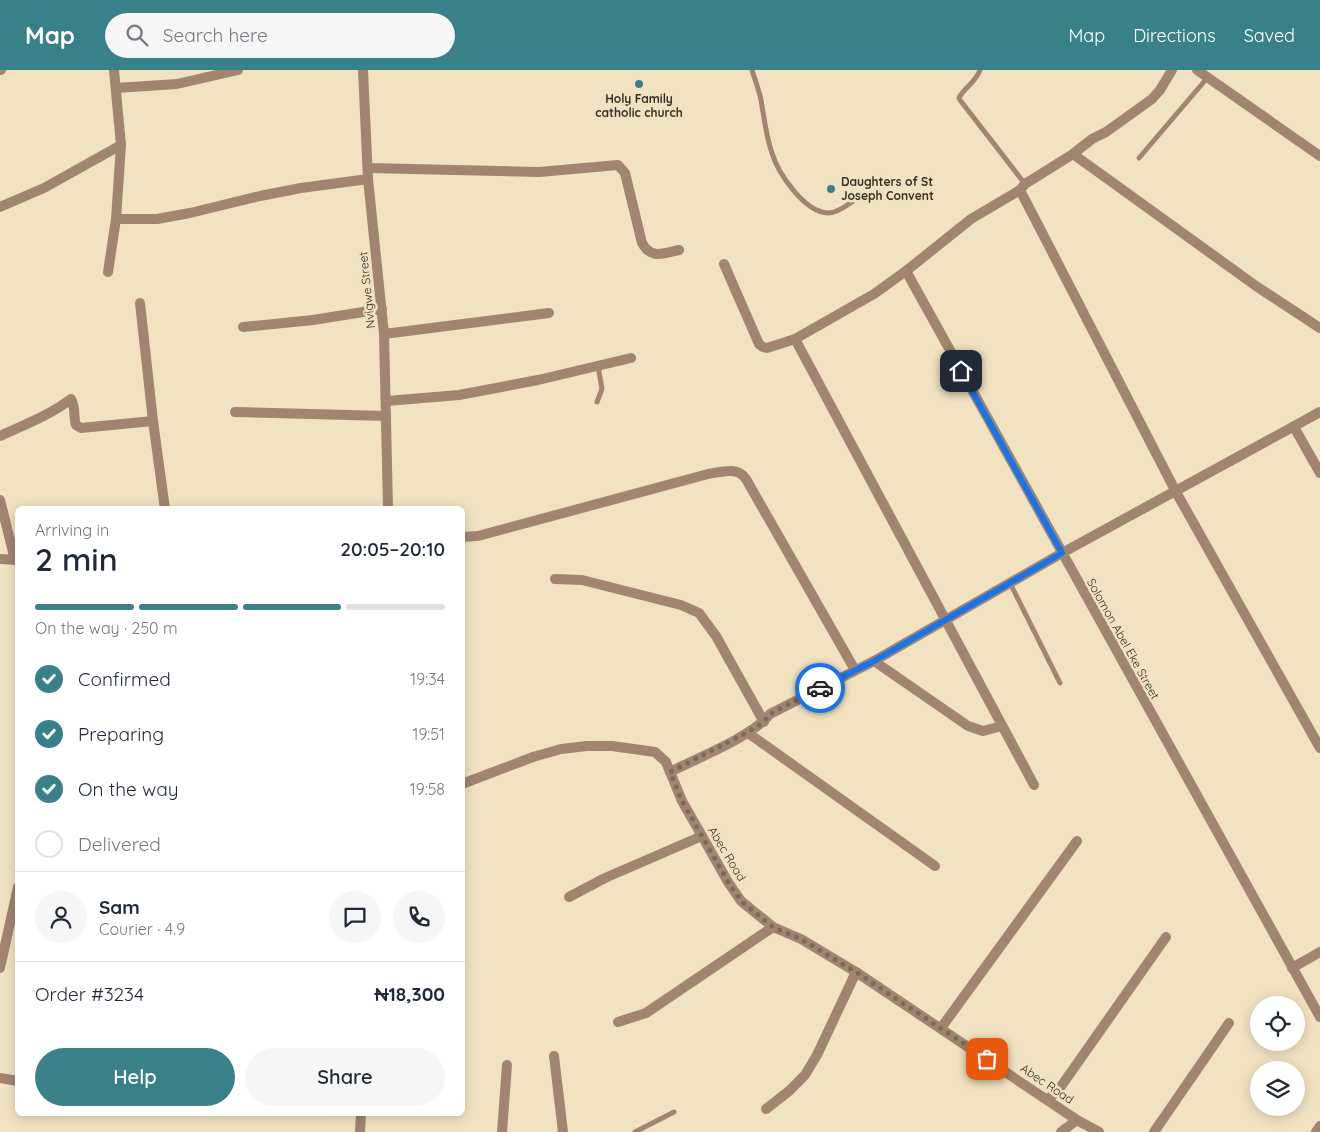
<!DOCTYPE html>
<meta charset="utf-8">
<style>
:root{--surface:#fff;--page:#f6f6f7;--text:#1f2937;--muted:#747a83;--line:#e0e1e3;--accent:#398189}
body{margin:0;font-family:Quicksand,sans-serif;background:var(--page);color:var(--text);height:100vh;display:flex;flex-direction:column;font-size:19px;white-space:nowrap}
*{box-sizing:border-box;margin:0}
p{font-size:16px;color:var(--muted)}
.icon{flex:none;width:28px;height:28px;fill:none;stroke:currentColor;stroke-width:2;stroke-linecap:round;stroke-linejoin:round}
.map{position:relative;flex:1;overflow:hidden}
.side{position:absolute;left:15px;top:436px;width:450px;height:610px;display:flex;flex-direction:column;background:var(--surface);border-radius:8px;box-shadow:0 2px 12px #0003}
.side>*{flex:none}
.buttons{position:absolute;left:1250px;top:926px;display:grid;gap:10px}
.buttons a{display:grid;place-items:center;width:55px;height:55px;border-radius:50%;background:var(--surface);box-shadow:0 2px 12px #0003;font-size:25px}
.pin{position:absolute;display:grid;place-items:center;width:42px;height:42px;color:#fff;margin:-21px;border-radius:10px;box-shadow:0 2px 8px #0006}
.courier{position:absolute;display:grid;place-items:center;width:50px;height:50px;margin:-25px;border:4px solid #1a73e8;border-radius:50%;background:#fff;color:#222;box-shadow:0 1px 6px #0007}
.overview em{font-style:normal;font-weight:600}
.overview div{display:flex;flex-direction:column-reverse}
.overview{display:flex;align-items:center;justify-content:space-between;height:85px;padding:0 20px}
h1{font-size:32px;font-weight:600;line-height:38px}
.bar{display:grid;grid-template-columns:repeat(4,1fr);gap:8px 5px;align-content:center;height:60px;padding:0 20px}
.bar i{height:6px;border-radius:4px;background:var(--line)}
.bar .selected{background:var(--accent)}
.bar p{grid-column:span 4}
.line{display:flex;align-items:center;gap:12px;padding:0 20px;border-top:1px solid var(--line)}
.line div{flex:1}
.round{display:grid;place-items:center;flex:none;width:52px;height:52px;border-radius:26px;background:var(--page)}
ol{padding:0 20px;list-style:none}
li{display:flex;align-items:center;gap:15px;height:55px}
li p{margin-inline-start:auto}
li .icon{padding:5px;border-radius:50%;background:var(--accent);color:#fff;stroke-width:4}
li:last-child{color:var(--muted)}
li i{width:28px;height:28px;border:2px solid var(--line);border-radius:50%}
.button{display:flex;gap:10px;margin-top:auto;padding:10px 20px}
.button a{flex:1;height:58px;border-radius:30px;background:var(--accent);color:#fff;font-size:20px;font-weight:600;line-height:58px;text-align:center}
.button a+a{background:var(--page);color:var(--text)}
header{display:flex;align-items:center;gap:30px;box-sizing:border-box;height:70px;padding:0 25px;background:var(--accent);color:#fff}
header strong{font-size:24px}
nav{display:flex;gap:28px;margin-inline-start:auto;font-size:18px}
.search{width:350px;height:45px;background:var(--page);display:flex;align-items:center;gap:12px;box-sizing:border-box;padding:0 18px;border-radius:28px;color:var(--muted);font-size:19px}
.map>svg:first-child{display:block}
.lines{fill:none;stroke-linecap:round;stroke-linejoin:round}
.lane{stroke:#a28571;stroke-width:5}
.street{stroke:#a28571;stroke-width:10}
.done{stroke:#776e5a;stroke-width:5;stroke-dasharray:0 9}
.route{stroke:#1a73e8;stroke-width:6}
.poi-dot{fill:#398189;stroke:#f1e2c1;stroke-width:2}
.labels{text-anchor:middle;stroke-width:5;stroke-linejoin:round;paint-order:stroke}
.poi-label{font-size:12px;font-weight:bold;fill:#363023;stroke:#f1e2c1}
.street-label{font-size:12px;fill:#363023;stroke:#f1e2c1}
</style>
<header>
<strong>Map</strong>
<div class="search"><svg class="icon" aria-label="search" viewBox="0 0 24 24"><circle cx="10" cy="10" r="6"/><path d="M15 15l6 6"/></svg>Search here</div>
<nav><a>Map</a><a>Directions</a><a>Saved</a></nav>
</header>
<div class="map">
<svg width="1320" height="1062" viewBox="0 0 1320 1062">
<rect width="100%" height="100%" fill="#f1e2c1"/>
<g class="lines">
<g class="lane">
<path d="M752 0C755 10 759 20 761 30 764 47 766 66 772 83 778 103 804 142 828 143 836 143 845 137 852 132"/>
<path d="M980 0C975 14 965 16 959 28L960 30 1025 114"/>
<path d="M1139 88 1208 7"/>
<path d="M597 332 602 319 598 296"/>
<path d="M1010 513 1060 613"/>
<path d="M635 1062 674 1042"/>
</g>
<g class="street">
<path d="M0 0H1"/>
<path d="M363 0 368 109 384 264 388 439"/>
<path d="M1197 0 1320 86"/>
<path d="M116 18 177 14 238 0"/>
<path d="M1073 84 1256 216 1320 258"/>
<path d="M368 98 539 102 618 95 625 103 642 173C652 190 663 183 679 180"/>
<path d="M1020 120 1176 422 1320 678"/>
<path d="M0 137 44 118 121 75"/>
<path d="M116 149H157L190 143 260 126 301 118 368 109"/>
<path d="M724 194 759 274 763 277 767 278 795 269 874 224 906 201 971 149 1020 120 1025 114 1073 84 1092 69 1106 62 1152 29 1160 20 1172 0"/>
<path d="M906 201 1320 947"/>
<path d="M108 202 116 149 121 75 114 0"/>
<path d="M140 233 153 351 165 439"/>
<path d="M243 257 313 250 382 239"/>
<path d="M384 264 549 243"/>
<path d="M795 269 1034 715"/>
<path d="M387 331 459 325 538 310 631 288"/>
<path d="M235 342 386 346"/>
<path d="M1294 357 1320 403"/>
<path d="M0 366C24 355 50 345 71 329 76 337 73 347 76 355L81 358 153 351"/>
<path d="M0 430 15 490"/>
<path d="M462 467 478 466 708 404C722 402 737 396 746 409L855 600"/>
<path d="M0 489 18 490"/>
<path d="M555 509 582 510 681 535 699 543 716 566 764 652"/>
<path d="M874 591 968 656 983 661 1002 656"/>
<path d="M748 663 935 796"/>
<path d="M670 702C697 688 752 667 770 644L874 591 1062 483 1320 342"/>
<path d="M462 714 533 687 561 679 587 676H612L655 682 666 692 682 731 702 766 728 812 741 831 773 857 801 869 856 902 1077 1050 1099 1062"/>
<path d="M569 827 605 808 702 766"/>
<path d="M0 898 18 817"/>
<path d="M1292 898 1320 882"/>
<path d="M618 952 646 943 773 857"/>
<path d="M941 958 1077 771"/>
<path d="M554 986 563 1062"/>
<path d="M0 1008 18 1011"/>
<path d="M1048 1030 1062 1015 1166 867"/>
<path d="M766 1039 789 1021 805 1005 817 985 856 902"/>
<path d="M360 1062 361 1044"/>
<path d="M502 1062 507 995"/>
<path d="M1061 1062 1077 1050"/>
<path d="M1154 1062 1229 953"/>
<path d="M1316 1062 1320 1056"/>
</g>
</g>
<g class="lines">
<path class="done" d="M820 618 770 644 764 652 748 662 670 702 682 731 702 766 728 812 741 831 773 857 801 869 856 902 987 989"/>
<path class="route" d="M820 618 874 591 1062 483 961 301"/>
</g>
<g class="poi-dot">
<circle cx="639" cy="14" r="5"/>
<circle cx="831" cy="119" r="5"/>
</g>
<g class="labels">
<g class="poi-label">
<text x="639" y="33">Holy Family<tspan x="639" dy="14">catholic church</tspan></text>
<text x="841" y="116" text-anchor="start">Daughters of St<tspan x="841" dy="14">Joseph Convent</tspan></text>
</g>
<g class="street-label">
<text transform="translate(367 220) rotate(-96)" y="4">Nvigwe Street</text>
<text transform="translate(1123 569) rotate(61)" y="4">Solomon Abel Eke Street</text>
<text transform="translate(727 784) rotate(59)" y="4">Abec Road</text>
<text transform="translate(1047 1014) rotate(34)" y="4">Abec Road</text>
</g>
</g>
</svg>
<div class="buttons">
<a><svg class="icon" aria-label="locate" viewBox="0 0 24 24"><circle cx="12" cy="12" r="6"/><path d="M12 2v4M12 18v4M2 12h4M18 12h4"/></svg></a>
<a><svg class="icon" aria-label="layers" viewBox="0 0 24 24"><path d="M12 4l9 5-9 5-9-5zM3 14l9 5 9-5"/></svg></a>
</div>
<div class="pin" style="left:987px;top:989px;background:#ea580c"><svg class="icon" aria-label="bag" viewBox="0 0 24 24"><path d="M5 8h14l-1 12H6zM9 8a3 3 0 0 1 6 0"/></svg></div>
<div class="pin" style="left:961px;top:301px;background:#1f2937"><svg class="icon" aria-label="home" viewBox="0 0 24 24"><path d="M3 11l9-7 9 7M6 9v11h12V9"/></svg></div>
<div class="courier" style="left:820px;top:618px"><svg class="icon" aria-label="car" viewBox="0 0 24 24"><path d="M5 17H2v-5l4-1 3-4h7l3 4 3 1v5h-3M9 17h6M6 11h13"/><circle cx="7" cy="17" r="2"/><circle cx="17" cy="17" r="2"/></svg></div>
<section class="side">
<div class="overview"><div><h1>2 min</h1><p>Arriving in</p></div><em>20:05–20:10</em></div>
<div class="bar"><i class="selected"></i><i class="selected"></i><i class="selected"></i><i></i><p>On the way · 250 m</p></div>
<ol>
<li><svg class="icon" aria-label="check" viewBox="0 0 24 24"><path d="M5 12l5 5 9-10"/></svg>Confirmed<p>19:34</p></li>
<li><svg class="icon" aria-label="check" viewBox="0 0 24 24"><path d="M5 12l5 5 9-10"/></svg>Preparing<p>19:51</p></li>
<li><svg class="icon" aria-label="check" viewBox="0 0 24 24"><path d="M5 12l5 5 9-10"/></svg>On the way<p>19:58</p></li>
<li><i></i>Delivered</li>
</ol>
<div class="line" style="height:90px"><a class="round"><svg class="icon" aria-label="person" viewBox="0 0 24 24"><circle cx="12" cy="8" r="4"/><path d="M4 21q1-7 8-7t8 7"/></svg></a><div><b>Sam</b><p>Courier · 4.9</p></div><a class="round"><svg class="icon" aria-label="chat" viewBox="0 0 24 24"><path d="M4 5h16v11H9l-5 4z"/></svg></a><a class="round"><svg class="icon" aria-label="phone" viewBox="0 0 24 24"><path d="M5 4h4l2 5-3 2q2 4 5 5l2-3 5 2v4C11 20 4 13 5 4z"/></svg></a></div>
<div class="line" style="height:65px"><div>Order #3234</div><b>₦18,300</b></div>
<div class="button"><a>Help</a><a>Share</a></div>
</section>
</div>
